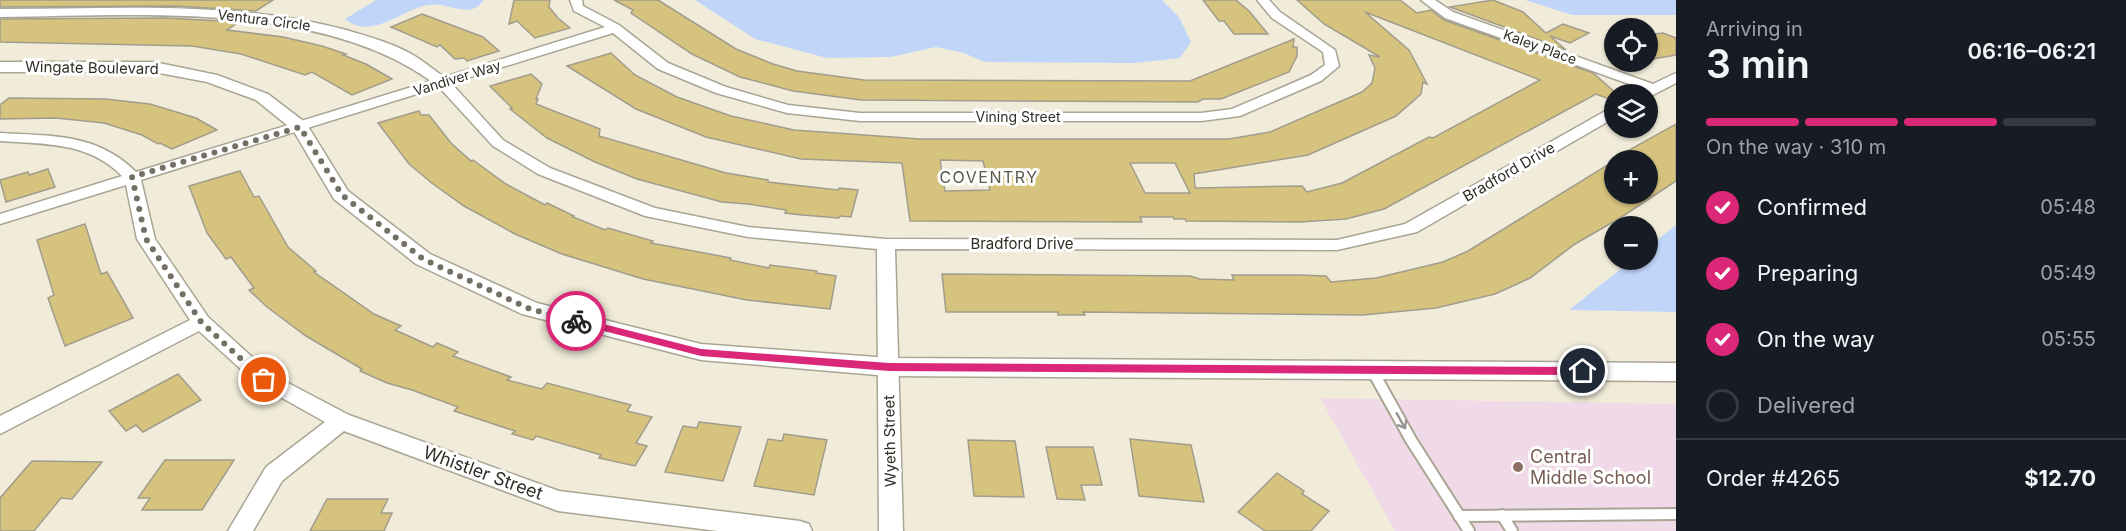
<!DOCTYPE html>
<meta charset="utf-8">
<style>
:root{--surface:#171b24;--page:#20242c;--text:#f1f3f6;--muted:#9ea1a6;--line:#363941;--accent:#db2777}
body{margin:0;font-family:Inter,sans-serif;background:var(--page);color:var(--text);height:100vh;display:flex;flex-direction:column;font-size:22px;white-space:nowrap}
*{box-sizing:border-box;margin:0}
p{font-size:20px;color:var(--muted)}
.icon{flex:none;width:33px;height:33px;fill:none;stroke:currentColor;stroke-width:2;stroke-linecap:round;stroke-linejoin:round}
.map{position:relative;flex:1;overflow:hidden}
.sheet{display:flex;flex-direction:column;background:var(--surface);width:450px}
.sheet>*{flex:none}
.fabs{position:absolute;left:1604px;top:18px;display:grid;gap:12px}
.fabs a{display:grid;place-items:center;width:54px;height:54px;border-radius:50%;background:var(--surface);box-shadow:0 2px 4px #0004;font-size:30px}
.pin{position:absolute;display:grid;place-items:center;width:51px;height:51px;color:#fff;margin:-26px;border:3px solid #fff;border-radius:50%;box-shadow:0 2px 6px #0007}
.courier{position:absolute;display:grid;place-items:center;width:60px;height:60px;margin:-30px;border:4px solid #db2777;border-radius:50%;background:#fff;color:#222;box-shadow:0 2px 8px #0007}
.headline em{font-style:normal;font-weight:600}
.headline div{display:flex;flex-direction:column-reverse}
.headline{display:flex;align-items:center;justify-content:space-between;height:102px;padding:0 30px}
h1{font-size:39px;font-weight:600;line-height:45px}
.bar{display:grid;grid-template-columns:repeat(4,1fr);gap:9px 6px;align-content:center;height:72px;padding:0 30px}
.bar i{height:8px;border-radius:4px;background:var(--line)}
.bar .on{background:var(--accent)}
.bar p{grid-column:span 4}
.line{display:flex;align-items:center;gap:15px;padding:0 30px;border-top:2px solid var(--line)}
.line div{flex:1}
ol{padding:0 30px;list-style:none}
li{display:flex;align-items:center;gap:18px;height:66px}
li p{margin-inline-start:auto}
li .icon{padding:6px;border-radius:50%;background:var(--accent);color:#fff;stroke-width:4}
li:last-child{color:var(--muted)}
li i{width:33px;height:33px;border:3px solid var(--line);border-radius:50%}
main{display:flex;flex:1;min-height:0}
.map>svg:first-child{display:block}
.education{fill:#f1dae7}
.water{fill:#c1d5f9}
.building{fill:#d6c37e;stroke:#a19c8c;stroke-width:1.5;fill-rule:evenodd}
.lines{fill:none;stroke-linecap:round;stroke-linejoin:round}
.service-casing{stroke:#a9a594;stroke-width:14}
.minor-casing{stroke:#a9a594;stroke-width:3}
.tertiary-casing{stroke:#a9a594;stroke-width:3}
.service{stroke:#fff;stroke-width:10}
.minor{fill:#fff;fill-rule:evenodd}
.tertiary{fill:#fff;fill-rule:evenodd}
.oneway{stroke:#989693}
.route{fill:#db2777}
.done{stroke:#747066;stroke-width:6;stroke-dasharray:0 10.8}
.education-dot{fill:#8d6e63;stroke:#fff;stroke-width:2}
.labels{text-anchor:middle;stroke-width:6;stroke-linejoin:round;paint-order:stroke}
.far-street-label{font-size:14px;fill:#302e27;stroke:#fff}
.street-label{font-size:15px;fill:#302e27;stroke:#fff}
.neighbourhood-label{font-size:16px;letter-spacing:1.5px;fill:#5c5849;stroke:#fff}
.near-education-label{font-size:18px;fill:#785e54;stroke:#fff;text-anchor:start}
.near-street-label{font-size:18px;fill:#302e27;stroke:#fff}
</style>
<main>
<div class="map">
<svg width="1676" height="531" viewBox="0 0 1676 531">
<rect width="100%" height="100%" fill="#f1ecda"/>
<path class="education" d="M1320 398 1676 404V531H1395Z"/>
<g class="water">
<path d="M376 0H484C469 21 449 1 428 5 402 9 372 41 345 19Z"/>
<path d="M695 0H1162L1179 17 1191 42 1180 58 1135 63 984 62 964 53 936 47 891 57 827 58 755 39Z"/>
<path d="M1525 0H1676V15H1572Z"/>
<path d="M1676 225V312L1569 310 1632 260H1647V248Z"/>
</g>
<g class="building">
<path d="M0 0H273L256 11 174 6 0 7Z"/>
<path d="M514 0H550L549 7 558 18 570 28 535 38 517 21 509 24Z"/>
<path d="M614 0H658L736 49 773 64 797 71 864 80 1190 81 1294 39 1293 47H1297V56L1289 72 1221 99H1203L1198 102 861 100 793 91 740 77 692 54 631 13 633 10Z"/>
<path d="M1203 0H1236L1249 11 1268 34H1234L1224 21H1219Z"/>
<path d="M1297 0H1400L1417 13 1431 10 1444 20 1593 73 1617 94H1614V101L1596 94 1384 209 1346 219 1299 222 1186 221 1185 219H1174L1173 217H1140L1142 222 910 221 902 163 801 159 706 137 636 109 567 66 611 53 635 75 677 97 731 116 794 130 920 139H1229L1270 132 1362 92 1372 83 1375 68 1369 55 1380 57 1324 24ZM1365 12 1540 80 1433 138 1429 137 1342 183 1307 192 1302 186 1195 188 1194 174 1308 155 1396 116 1421 94 1423 82 1427 84 1409 50ZM940 160 983 161 990 190 945 191ZM1130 163H1175L1190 193H1145Z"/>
<path d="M1493 0 1523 12 1546 33 1563 24 1589 33 1570 43 1550 36 1566 50 1450 7Z"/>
<path d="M422 14 483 37 499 51 467 61 464 58 455 59 440 45 437 47 391 27Z"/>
<path d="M166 18 239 22 227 30 283 37 322 46 346 54 343 55 366 64 392 79 352 95 312 72 305 75 241 54 192 46 0 42V19Z"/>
<path d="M1663 33 1676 38V55L1647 60V35Z"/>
<path d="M531 74 542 84 536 99H538L536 104 600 129 599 136 726 173 768 180V182L838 190 839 188 858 190 851 217 840 216 839 218 802 215 785 213 786 210 748 204 722 202 637 179 595 162 547 138 510 109 512 108 490 86Z"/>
<path d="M9 98 105 99 150 104 196 118 217 130 172 149 160 143 158 144 142 135 104 123 56 118 0 119V105Z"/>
<path d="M419 111 421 115H429L451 143 471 161 473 160 506 184 545 205 547 203 574 216 573 217 605 230 608 228 653 241 651 243 731 258 730 260 769 268 770 265 817 271 816 273 836 276 830 309 747 300 643 279 562 254 515 234 464 206 433 184 409 164 378 123Z"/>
<path d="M1676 124V181L1620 218 1575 244 1530 278 1495 294 1436 308 1363 315 1083 312 1085 315H1058V312H946L942 274 1190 276 1200 279 1234 280 1232 275H1299L1326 276 1331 282 1376 278 1443 262 1468 251 1614 161V194H1647V160H1611Z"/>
<path d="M48 169 55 187 6 202 0 180 28 172 29 175Z"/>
<path d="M240 171 254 197 259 196 288 247 316 271 314 272 374 314 401 326 395 330 433 347 437 343 458 352 453 356 511 377 507 380 542 389 547 383 631 405 627 411 652 417 636 443 647 446 635 466 599 458 601 455 536 436 533 440 512 434 515 431 454 411 458 407 412 390 387 383 360 371 362 369 306 336 267 307 249 290 254 288 231 257 226 259 207 233 189 186Z"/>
<path d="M85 224 101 274 107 272 133 318 65 346 48 298 54 295 37 240Z"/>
<path d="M178 374 201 400 143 432 136 425 126 431 109 411Z"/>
<path d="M699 422 741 427 723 481 665 472 683 426 697 428Z"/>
<path d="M784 434 827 440 814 495 754 486 768 439 782 441Z"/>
<path d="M1130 439 1191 445 1204 502 1139 496Z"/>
<path d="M968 440 1015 441 1024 497 974 496Z"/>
<path d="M1046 447H1093L1102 485H1081L1085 500 1057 499Z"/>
<path d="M165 460H234L202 510H142L150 498H138Z"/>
<path d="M32 461 102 462 72 499 61 498 34 531H0V498Z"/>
<path d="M1277 473 1304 491 1302 494 1329 511 1311 531H1265L1238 512Z"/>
<path d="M327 499H388L381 513H392L384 531H310Z"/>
</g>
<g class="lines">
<defs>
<g id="service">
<path d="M1372 370 1411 440 1469 531"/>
<path d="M1502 515 1512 531"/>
<path d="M1459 516 1676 514"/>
</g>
<g id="minor">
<path d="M570 0H582L583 6 619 25 668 63 726 87 788 105 860 113H1201L1232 109 1311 75 1325 65 1323 52 1272 18 1257 0H1269L1280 12 1335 50 1339 66 1321 81 1240 116 1201 121H860L787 113 716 93 658 69 613 33 451 83 503 140 550 168 655 208 748 227 886 239 1337 240 1405 224 1609 109 1614 108V118L1417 232 1337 250 895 249 903 531H879L877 249 748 237 645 216 538 174 493 146 439 87 141 180 155 239 208 317 271 374 349 415 559 491 800 521 809 524 812 531H718L558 511 344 431 282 481 253 531H228L266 467 325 422 257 384 199 331 0 434V416L190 320 137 239 126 185 0 224V214L122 176C89 142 45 144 0 141V133C51 136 97 133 136 172L431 81C318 0 135 16 0 17V9C115 9 234 0 346 30 370 37 396 44 418 58 427 64 435 71 444 77L605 27 574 11Z"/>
<path d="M1421 0H1435L1453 12 1653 84 1676 73V83L1647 98V94H1638L1643 89 1445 18Z"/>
</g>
<path id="tertiary" d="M0 62H154L217 75 268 94 306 123 348 191 430 254 537 303 701 344 889 358 1676 363V381L889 376 701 360 522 314 416 264 334 199 293 130 256 100 207 82 154 72H0Z"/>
</defs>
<use href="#service" class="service-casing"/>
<use href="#minor" class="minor-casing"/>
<use href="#tertiary" class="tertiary-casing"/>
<use href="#service" class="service"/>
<use href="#minor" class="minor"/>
<use href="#tertiary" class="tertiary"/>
</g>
<defs><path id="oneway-shaft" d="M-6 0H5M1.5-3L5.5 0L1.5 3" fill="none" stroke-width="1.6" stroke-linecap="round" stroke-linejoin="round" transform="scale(1.5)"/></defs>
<use class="oneway" href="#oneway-shaft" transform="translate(1401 421) rotate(61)"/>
<path class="route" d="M576 317 701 349 889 363 1583 367 1588 371 1583 375 889 371 701 356 573 323V318Z"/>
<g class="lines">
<path class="done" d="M264 380 201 322 146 239 132 177 300 127 342 195 423 259 530 309 576 321"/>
</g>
<circle class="education-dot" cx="1518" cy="467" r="6"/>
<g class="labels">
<g class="far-street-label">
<text transform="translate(264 20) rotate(7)" y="5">Ventura Circle</text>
<text transform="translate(1540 47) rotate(20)" y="5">Kaley Place</text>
<text transform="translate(457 78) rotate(-17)" y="5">Vandiver Way</text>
<text x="1018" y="122">Vining Street</text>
</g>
<g class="street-label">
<text transform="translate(92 68) rotate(1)" y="5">Wingate Boulevard</text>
<text transform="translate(1509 172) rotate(-30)" y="5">Bradford Drive</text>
<text x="1022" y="249">Bradford Drive</text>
<text transform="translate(890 441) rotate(-91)" y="5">Wyeth Street</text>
</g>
<g class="neighbourhood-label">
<text x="989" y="183">COVENTRY</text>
</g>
<g class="near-education-label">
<text x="1530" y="463">Central<tspan x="1530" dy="21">Middle School</tspan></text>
</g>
<g class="near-street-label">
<text transform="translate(483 473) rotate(20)" y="6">Whistler Street</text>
</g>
</g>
</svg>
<div class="fabs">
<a><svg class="icon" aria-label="locate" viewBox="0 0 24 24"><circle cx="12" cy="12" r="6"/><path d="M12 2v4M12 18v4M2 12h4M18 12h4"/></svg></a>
<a><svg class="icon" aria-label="layers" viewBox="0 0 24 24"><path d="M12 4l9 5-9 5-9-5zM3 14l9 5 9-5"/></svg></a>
<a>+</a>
<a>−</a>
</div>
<div class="pin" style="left:264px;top:380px;background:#ea580c"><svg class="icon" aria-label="bag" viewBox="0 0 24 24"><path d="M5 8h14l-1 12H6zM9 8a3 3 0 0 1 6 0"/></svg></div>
<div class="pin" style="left:1583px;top:371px;background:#1f2937"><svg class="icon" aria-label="home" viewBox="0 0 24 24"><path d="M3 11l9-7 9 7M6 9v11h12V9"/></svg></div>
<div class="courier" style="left:576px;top:321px"><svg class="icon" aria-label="bike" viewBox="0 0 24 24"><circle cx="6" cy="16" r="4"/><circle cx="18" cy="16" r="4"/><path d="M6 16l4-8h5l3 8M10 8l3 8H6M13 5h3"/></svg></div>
</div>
<section class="sheet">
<div class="headline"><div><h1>3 min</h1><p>Arriving in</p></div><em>06:16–06:21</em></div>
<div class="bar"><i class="on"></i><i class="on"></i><i class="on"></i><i></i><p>On the way · 310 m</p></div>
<ol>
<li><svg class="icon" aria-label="check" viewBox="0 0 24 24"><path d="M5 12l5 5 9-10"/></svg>Confirmed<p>05:48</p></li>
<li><svg class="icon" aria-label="check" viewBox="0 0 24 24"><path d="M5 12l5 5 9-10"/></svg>Preparing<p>05:49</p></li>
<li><svg class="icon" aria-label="check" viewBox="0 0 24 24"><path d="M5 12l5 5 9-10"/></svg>On the way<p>05:55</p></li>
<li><i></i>Delivered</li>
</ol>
<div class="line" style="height:78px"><div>Order #4265</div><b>$12.70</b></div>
</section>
</main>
